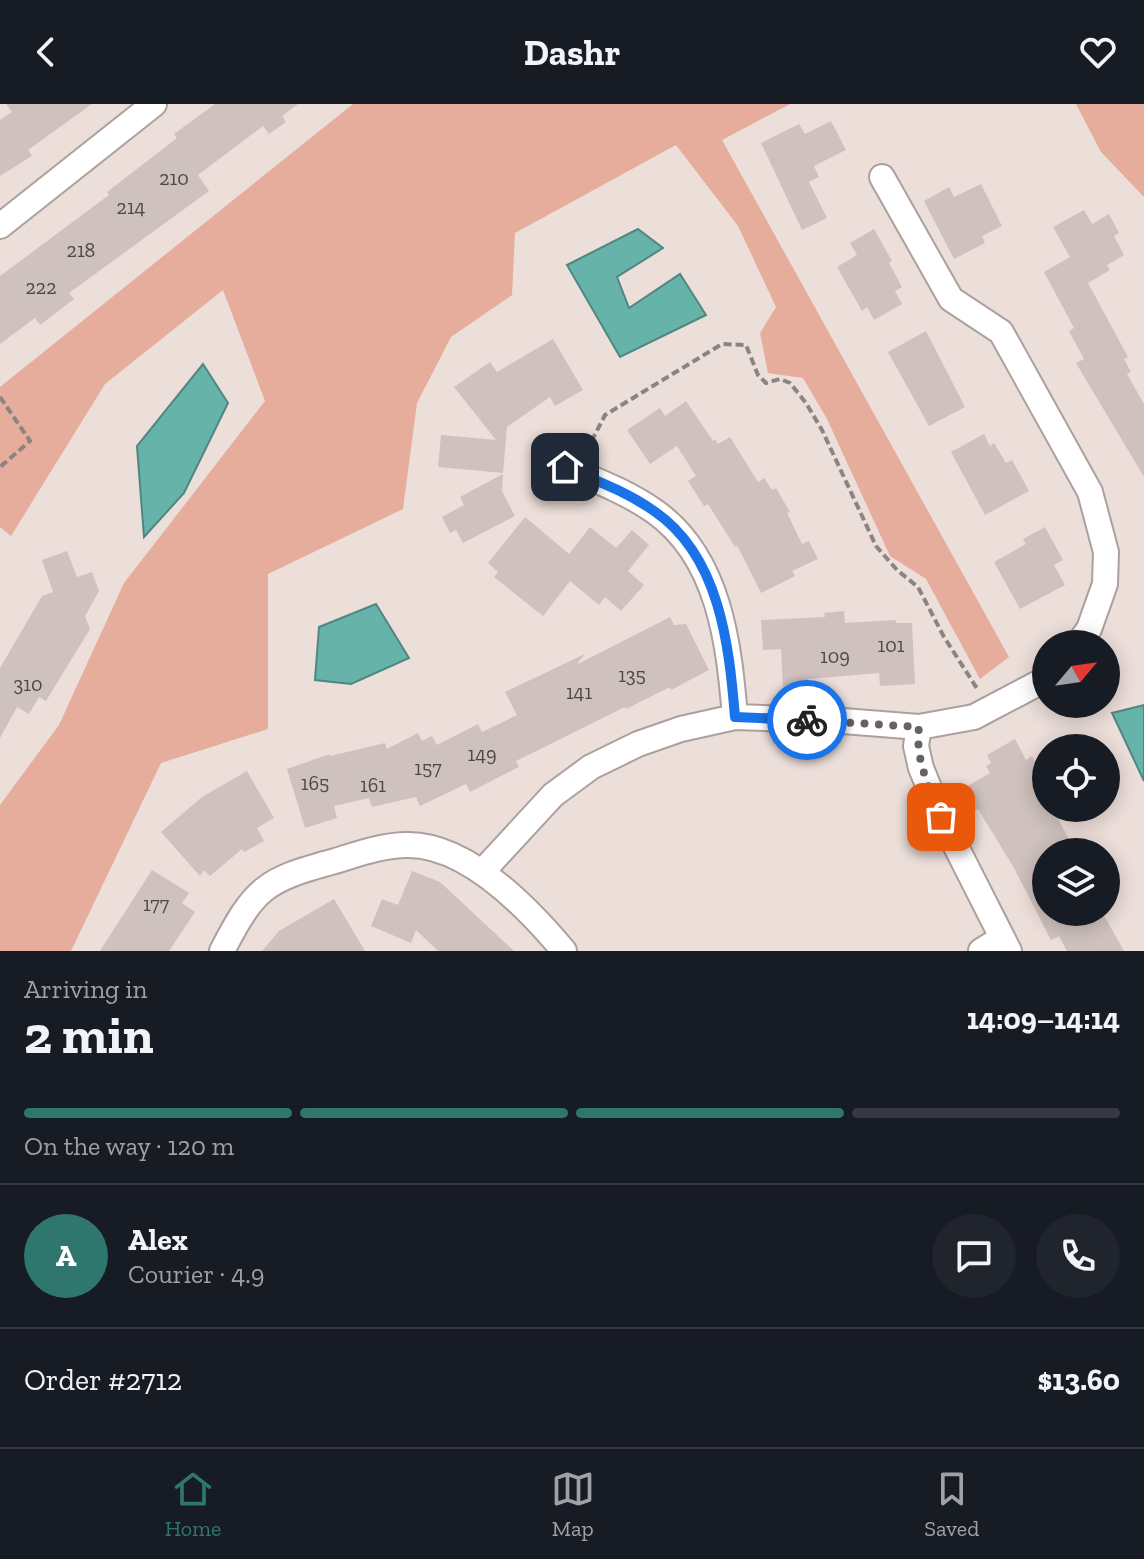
<!DOCTYPE html>
<meta charset="utf-8">
<style>
:root{--surface:#171b24;--page:#20242c;--text:#f1f3f6;--muted:#9ea1a6;--line:#363941;--accent:#2e766e}
body{margin:0;font-family:"Zilla Slab",serif;background:var(--page);color:var(--text);height:100vh;display:flex;flex-direction:column;font-size:30px;white-space:nowrap}
*{box-sizing:border-box;margin:0}
p{font-size:26px;color:var(--muted)}
.icon{flex:none;width:44px;height:44px;fill:none;stroke:currentColor;stroke-width:2;stroke-linecap:round;stroke-linejoin:round}
.map{position:relative;height:847px;overflow:hidden}
.panel{display:flex;flex-direction:column;background:var(--surface);flex:1}
.panel>*{flex:none}
.needle{width:52px;rotate:61deg}
.fabs{position:absolute;left:1032px;top:526px;display:grid;gap:16px}
.fabs a{display:grid;place-items:center;width:88px;height:88px;border-radius:50%;background:var(--surface);box-shadow:0 4px 20px #0003;font-size:40px}
.pin{position:absolute;display:grid;place-items:center;width:68px;height:68px;color:#fff;margin:-34px;border-radius:16px;box-shadow:0 4px 12px #0006}
.courier{position:absolute;display:grid;place-items:center;width:80px;height:80px;margin:-40px;border:6px solid #1a73e8;border-radius:50%;background:#fff;color:#222;box-shadow:0 2px 10px #0007}
.overview em{font-style:normal;font-weight:700}
.overview div{display:flex;flex-direction:column-reverse}
.overview{display:flex;align-items:center;justify-content:space-between;height:136px;padding:0 24px}
h1{font-size:52px;font-weight:700;line-height:60px}
.bar{display:grid;grid-template-columns:repeat(4,1fr);gap:12px 8px;align-content:center;height:96px;padding:0 24px}
.bar i{height:10px;border-radius:6px;background:var(--line)}
.bar .selected{background:var(--accent)}
.bar p{grid-column:span 4}
.line{display:flex;align-items:center;gap:20px;padding:0 24px;border-top:2px solid var(--line)}
.line div{flex:1}
.round{display:grid;place-items:center;flex:none;width:84px;height:84px;border-radius:42px;background:var(--page)}
header{display:flex;justify-content:space-between;align-items:center;height:104px;padding:0 24px;background:var(--surface);font-size:36px;font-weight:700}
.tabs{display:flex;justify-content:space-around;align-items:center;height:112px;border-top:2px solid var(--line);background:var(--surface);font-size:22px;color:var(--muted)}
.tabs a{display:grid;justify-items:center;gap:4px}
.tabs .selected{color:var(--accent)}
.map>svg:first-child{display:block}
.green{fill:#e6ad9c}
.water{fill:#66b3aa;stroke:#528680;stroke-width:2}
.building{fill:#cfc1bd}
.lines{fill:none;stroke-linecap:round;stroke-linejoin:round}
.minor-casing{stroke:#ada09c;stroke-width:28}
.path{stroke:#8d8380;stroke-width:4;stroke-dasharray:8 4;stroke-linecap:butt}
.minor{stroke:#fff;stroke-width:24}
.done{stroke:#69615f;stroke-width:8;stroke-dasharray:0 14.4}
.route{stroke:#1a73e8;stroke-width:10}
.labels{text-anchor:middle;stroke-width:7;stroke-linejoin:round;paint-order:stroke}
.number-label{font-size:20px;fill:#4e4745}
</style>
<header><svg class="icon" aria-label="back" viewBox="0 0 24 24"><path d="M15 5l-7 7 7 7"/></svg>Dashr<svg class="icon" aria-label="heart" viewBox="0 0 24 24"><path d="M12 20l-8-8c-3-5 5-10 8-4 3-6 11-1 8 4z"/></svg></header>
<div class="map">
<svg width="1144" height="847" viewBox="0 0 1144 847">
<rect width="100%" height="100%" fill="#ecded9"/>
<g class="green">
<path d="M353 0H790L722 36 1009 553 980 575 926 475 890 452 827 315 803 274 768 269 760 229 776 203 738 122 676 41 515 129 512 191 451 233 417 299 403 405 268 470V625L161 659 71 847H0V701L59 621 124 479 265 297 223 186 105 280 11 432 0 423V283Z"/>
<path d="M1076 0H1144V93L1101 48Z"/>
</g>
<g class="water">
<path d="M638 125 663 144 617 173 629 204 680 170 706 211 620 253 567 161Z"/>
<path d="M203 260 228 299 184 389 144 433 137 342Z"/>
<path d="M376 500 409 554 351 580 315 576 319 523Z"/>
<path d="M1144 601V677L1112 609Z"/>
</g>
<g class="building">
<path d="M6 0H92L28 46 32 52 0 72V16L12 8Z"/>
<path d="M215 0H298L282 12 286 18 269 30 263 22 198 71 209 87 69 189 74 195 40 221 35 214 0 240V172L109 91 107 88 177 34 174 30Z"/>
<path d="M831 17 846 46 814 62 819 73 809 78 827 114 802 126 761 39 799 20 805 30Z"/>
<path d="M981 80 1002 122 982 132 985 139 954 155 924 97 949 83 954 93Z"/>
<path d="M1084 106 1092 120 1109 110 1119 129 1114 132 1124 151 1107 161 1110 166 1088 179 1128 253 1124 255 1131 268 1127 270 1144 300V373L1076 259 1084 255 1069 227 1074 224 1044 168 1070 153 1053 123Z"/>
<path d="M874 125 892 157 889 159 902 183 895 187 902 200 874 216 867 203 862 207 837 163 857 151 850 139Z"/>
<path d="M926 227 965 303 929 322 888 248Z"/>
<path d="M553 235 583 286 555 302 550 293 507 323 503 369 438 363 441 331 496 336 454 283 490 258 497 268Z"/>
<path d="M686 297 713 337 715 335 718 340 730 333 758 378 764 374 772 386 776 384 790 408 787 409 802 440 809 437 818 455 792 467 795 472 761 489 737 441 735 443 708 400 704 402 688 377 696 372 677 342 650 360 627 326 660 304 665 312Z"/>
<path d="M984 330 990 342 994 339 1006 359 1012 356 1029 387 985 411 951 348Z"/>
<path d="M503 370 502 387 515 412 463 439 456 426 450 429 442 413 464 401 460 393Z"/>
<path d="M525 413 569 450 590 423 616 444 632 426 649 441 628 467 644 481 621 507 605 493 599 501 570 477 543 512 494 473 498 468 488 459Z"/>
<path d="M1045 423 1063 456 1054 461 1065 481 1020 505 994 458 1026 440 1023 435Z"/>
<path d="M67 447 77 473 92 468 99 487 85 512 90 525 46 597 39 593 29 610 17 603 0 634V564L42 492 53 488 42 456Z"/>
<path d="M844 507 845 519 896 516V519H912L915 580 880 582 879 569 808 575V580L783 582 781 545 763 546 761 516 825 513 824 509Z"/>
<path d="M670 513 674 521 686 520 709 566 671 586 670 583 626 605 625 603 516 657 519 663 470 688 466 680 420 702 416 693 372 703 369 694 334 702 337 714 305 724 287 665 330 650V652L385 639 387 645 418 629 422 637 432 632 437 641 478 620 482 628 517 611 505 588 585 550 576 561Z"/>
<path d="M1015 635 1026 656 1032 652 1042 670 1036 672 1046 689V704H1052L1076 748H1046V808H1102L1124 847H1067L1059 832 1051 836 1014 764 978 705 975 707 962 685 990 669 986 662 991 659 987 651Z"/>
<path d="M247 667 274 714 257 724 264 737 244 748 242 745 210 772 204 766 200 772 161 728 202 693Z"/>
<path d="M152 766 189 789 182 799 195 808 169 847H100Z"/>
<path d="M412 767 440 778 514 847H438L416 826 411 839 371 822 382 795 398 801Z"/>
<path d="M334 795 365 847H262L279 827Z"/>
</g>
<g class="lines">
<defs>
<g id="minor">
<path d="M882 73 951 195 1001 228 1090 388 1106 448 1105 480 1089 525 1078 540"/>
<path d="M0 122 154 0"/>
<path d="M565 363C595 376 627 388 654 407 720 453 729 541 735 613"/>
<path d="M919 623 916 642 921 664 941 713 1009 847"/>
<path d="M482 768 553 691 591 663 638 640 681 625 735 613 843 617 919 623 974 613 1046 575"/>
<path d="M222 847C255 783 265 776 335 757 358 750 383 741 407 741 467 740 528 804 564 847"/>
<path d="M981 847 1002 834"/>
</g>
</defs>
<use href="#minor" class="minor-casing"/>
<g class="path">
<path d="M0 293 30 337 0 363"/>
<path d="M586 348 605 311 722 240 746 241 758 271 766 279 780 275 790 279 806 299 822 326 876 442 897 466 918 483 944 533 978 586"/>
</g>
<use href="#minor" class="minor"/>
</g>
<g class="lines">
<path class="done" d="M807 616 919 623C915 656 929 683 941 713"/>
<path class="route" d="M565 363C595 376 627 388 654 407 720 452 729 541 735 613L807 616"/>
</g>
<g class="labels">
<g class="number-label">
<text x="174" y="81">210</text>
<text x="131" y="110">214</text>
<text x="81" y="153">218</text>
<text x="41" y="190">222</text>
<text x="891" y="548">101</text>
<text x="835" y="559">109</text>
<text x="632" y="578">135</text>
<text x="28" y="587">310</text>
<text x="579" y="595">141</text>
<text x="482" y="657">149</text>
<text x="428" y="671">157</text>
<text x="315" y="686">165</text>
<text x="373" y="688">161</text>
<text x="156" y="807">177</text>
</g>
</g>
</svg>
<div class="fabs">
<a><svg class="needle" viewBox="-14 -14 28 28"><path d="M0-13l5 13h-10z" fill="#e53935"/><path d="M0 13l5-13h-10z" fill="#9ea1a6"/></svg></a>
<a><svg class="icon" aria-label="locate" viewBox="0 0 24 24"><circle cx="12" cy="12" r="6"/><path d="M12 2v4M12 18v4M2 12h4M18 12h4"/></svg></a>
<a><svg class="icon" aria-label="layers" viewBox="0 0 24 24"><path d="M12 4l9 5-9 5-9-5zM3 14l9 5 9-5"/></svg></a>
</div>
<div class="pin" style="left:941px;top:713px;background:#ea580c"><svg class="icon" aria-label="bag" viewBox="0 0 24 24"><path d="M5 8h14l-1 12H6zM9 8a3 3 0 0 1 6 0"/></svg></div>
<div class="pin" style="left:565px;top:363px;background:#1f2937"><svg class="icon" aria-label="home" viewBox="0 0 24 24"><path d="M3 11l9-7 9 7M6 9v11h12V9"/></svg></div>
<div class="courier" style="left:807px;top:616px"><svg class="icon" aria-label="bike" viewBox="0 0 24 24"><circle cx="6" cy="16" r="4"/><circle cx="18" cy="16" r="4"/><path d="M6 16l4-8h5l3 8M10 8l3 8H6M13 5h3"/></svg></div>
</div>
<section class="panel">
<div class="overview"><div><h1>2 min</h1><p>Arriving in</p></div><em>14:09–14:14</em></div>
<div class="bar"><i class="selected"></i><i class="selected"></i><i class="selected"></i><i></i><p>On the way · 120 m</p></div>
<div class="line" style="height:144px"><b class="round" style="background:var(--accent);color:#fff">A</b><div><b>Alex</b><p>Courier · 4.9</p></div><a class="round"><svg class="icon" aria-label="chat" viewBox="0 0 24 24"><path d="M4 5h16v11H9l-5 4z"/></svg></a><a class="round"><svg class="icon" aria-label="phone" viewBox="0 0 24 24"><path d="M5 4h4l2 5-3 2q2 4 5 5l2-3 5 2v4C11 20 4 13 5 4z"/></svg></a></div>
<div class="line" style="height:104px"><div>Order #2712</div><b>$13.60</b></div>
</section>
<nav class="tabs">
<a class="selected"><svg class="icon" aria-label="home" viewBox="0 0 24 24"><path d="M3 11l9-7 9 7M6 9v11h12V9"/></svg>Home</a>
<a><svg class="icon" aria-label="map" viewBox="0 0 24 24"><path d="M3 6l6-2 6 2 6-2v14l-6 2-6-2-6 2zM9 4v14M15 6v14"/></svg>Map</a>
<a><svg class="icon" aria-label="saved" viewBox="0 0 24 24"><path d="M7 4h10v16l-5-4-5 4z"/></svg>Saved</a>
</nav>
